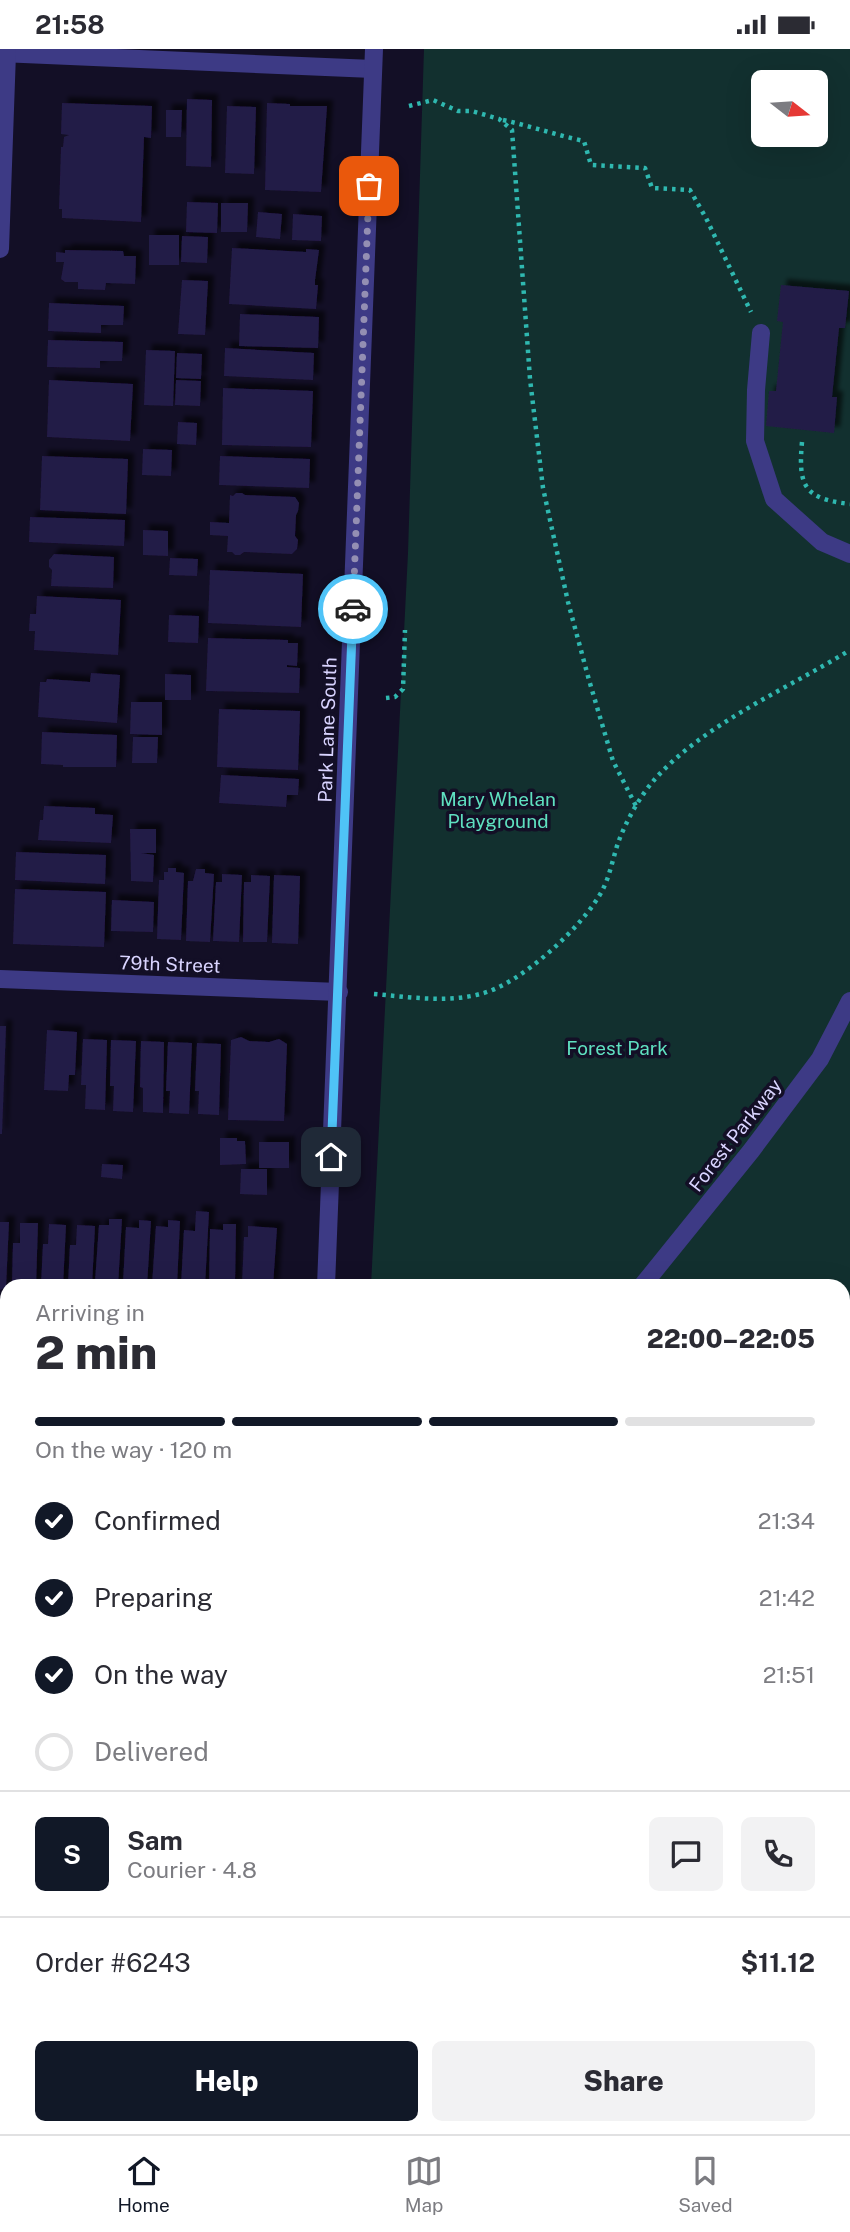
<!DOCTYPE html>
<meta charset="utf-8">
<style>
:root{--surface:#fff;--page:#f2f2f3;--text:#2b2b33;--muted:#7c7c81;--line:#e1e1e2;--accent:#111827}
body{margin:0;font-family:"Public Sans",sans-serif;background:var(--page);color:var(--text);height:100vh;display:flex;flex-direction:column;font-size:26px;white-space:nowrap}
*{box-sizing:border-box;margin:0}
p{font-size:23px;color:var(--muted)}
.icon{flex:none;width:38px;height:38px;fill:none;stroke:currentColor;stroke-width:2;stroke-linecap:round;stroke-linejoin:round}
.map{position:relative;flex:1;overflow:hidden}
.panel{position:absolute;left:0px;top:1230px;width:850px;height:856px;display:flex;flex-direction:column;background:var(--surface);border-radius:21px 21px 0 0;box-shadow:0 7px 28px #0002}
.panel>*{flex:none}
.needle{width:46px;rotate:107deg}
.fabs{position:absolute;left:751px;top:21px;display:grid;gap:14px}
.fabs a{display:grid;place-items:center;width:77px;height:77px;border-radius:10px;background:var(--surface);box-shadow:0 7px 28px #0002;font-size:35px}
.pin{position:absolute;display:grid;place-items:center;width:60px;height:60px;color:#fff;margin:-30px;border-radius:14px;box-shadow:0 4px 10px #0006}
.courier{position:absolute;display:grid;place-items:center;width:70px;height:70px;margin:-35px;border:5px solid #4fc3f7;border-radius:50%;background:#fff;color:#222;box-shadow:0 2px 9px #0007}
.headline em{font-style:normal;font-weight:800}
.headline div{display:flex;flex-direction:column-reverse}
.headline{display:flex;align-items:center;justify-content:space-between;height:119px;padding:0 35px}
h1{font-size:46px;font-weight:800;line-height:52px}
.bar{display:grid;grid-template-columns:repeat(4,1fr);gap:10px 7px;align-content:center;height:84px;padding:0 35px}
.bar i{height:9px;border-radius:5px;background:var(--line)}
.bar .selected{background:var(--accent)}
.bar p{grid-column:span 4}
.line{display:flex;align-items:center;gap:18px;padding:0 35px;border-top:2px solid var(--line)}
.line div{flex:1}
.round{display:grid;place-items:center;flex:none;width:74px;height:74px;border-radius:10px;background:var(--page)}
ol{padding:0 35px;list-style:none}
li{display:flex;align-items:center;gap:21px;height:77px}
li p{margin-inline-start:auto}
li .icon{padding:7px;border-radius:50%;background:var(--accent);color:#fff;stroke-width:4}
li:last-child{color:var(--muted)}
li i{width:38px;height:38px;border:4px solid var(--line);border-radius:50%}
.primary-button{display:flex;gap:14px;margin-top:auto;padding:14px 35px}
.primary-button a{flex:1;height:80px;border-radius:10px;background:var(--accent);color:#fff;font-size:28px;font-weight:800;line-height:80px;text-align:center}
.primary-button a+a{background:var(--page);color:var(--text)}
.status{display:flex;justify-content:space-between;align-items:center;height:49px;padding:0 35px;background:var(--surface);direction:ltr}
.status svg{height:19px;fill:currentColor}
.menu{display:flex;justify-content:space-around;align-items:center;height:98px;border-top:2px solid var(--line);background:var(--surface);font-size:19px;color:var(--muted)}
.menu a{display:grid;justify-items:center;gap:4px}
.menu .selected{color:var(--accent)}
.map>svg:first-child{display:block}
.green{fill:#12302f;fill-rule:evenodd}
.building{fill:#241b47;filter:url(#shadow)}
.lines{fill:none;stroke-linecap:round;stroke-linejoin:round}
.path{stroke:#2fb8b0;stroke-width:4.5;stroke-dasharray:3.5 5;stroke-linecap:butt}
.minor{stroke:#3d3a85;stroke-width:18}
.done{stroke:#948fb3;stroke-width:7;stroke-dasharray:0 12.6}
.route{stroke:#4fc3f7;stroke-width:9}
.labels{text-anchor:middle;stroke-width:7;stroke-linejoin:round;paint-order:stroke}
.street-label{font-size:19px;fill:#d9d4ff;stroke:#130f26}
.park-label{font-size:19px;fill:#5fe0c0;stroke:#130f26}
</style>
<div class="status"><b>21:58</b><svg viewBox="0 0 49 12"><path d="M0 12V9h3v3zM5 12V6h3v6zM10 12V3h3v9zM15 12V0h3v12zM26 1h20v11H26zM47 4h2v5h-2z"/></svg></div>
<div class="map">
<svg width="850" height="2085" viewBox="0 0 850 2085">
<defs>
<filter id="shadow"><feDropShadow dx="6" dy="-6" stdDeviation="2" flood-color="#0009"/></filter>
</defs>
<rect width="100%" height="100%" fill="#130f26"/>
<path class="green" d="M424 0H850V2085H329V2079H844V1237H371L408 504ZM763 33H816V86H763Z"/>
<g class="building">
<path d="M187 50 212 51 211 118 186 117Z"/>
<path d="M62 54 152 57 151 89 144 88 141 173 62 169V160H59L61 98H63L64 88 69 86 61 85Z"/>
<path d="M267 54 290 55V57H327L321 143 265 141Z"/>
<path d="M227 57 256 58 254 125 225 124Z"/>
<path d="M166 61H182L181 88H166Z"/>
<path d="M187 153 218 154 217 184 186 183Z"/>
<path d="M221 154H248L247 183H221Z"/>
<path d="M258 163 282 165 280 190 256 188Z"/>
<path d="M293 165 322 167 321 192 292 191Z"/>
<rect x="149" y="186" width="30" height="30"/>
<path d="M182 187 208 188 207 214 181 213Z"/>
<path d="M232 199 306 203V200L319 201 315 231V236H318L316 260 229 255Z"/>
<path d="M65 201 123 202 124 207H136L135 235 106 234 105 241 78 240V233H65L61 230 64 213H56V203L65 204Z"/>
<path d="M182 231 208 232 205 286 178 285Z"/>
<path d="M781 236 849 242 845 279H839L832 348H837L834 384 766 377 769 342H776L783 273 777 272Z"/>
<path d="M49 254 124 257 123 276H101V284L48 282Z"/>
<path d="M240 265 319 268 318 299 239 297Z"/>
<path d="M48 291 123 293 122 312H100V319L47 318Z"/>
<path d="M225 299 314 304 313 331 224 327Z"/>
<path d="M146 301 175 302 173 357 144 356Z"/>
<path d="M177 304 202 305 201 330 176 329Z"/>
<path d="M49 331 133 335 130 392 47 388Z"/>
<path d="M176 331 201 332 200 357 175 356Z"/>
<path d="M223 339 313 342 311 398 222 396Z"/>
<path d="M178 373 197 374 196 396 177 395Z"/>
<path d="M143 400 172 401 171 427 142 426Z"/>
<path d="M42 407 128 410 126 465 40 461Z"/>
<path d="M220 407 310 410 309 439 219 436Z"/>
<path d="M236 444H242L245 446 295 448 299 454 298 462 296 466 295 487 298 491 297 500 292 505 244 503 240 506H235L232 503H227L228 487 210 486V473L229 474 230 446 233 447Z"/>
<path d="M30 468 125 471 124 497 29 493Z"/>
<path d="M143 481 168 482V507L143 506Z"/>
<path d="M54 505 114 508 113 539 51 537 52 521 49 518V511Z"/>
<path d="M170 509 198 510 197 527 169 526Z"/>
<path d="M210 521 303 525 301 578 208 574Z"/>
<path d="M37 547 121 551 118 606 34 601 35 582H29L30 565H36Z"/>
<path d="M169 566 199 567 198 594 168 593Z"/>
<path d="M208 589 288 591V594H298L297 617 287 616V618L300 619 299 644 206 642Z"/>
<path d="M91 624 120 626 117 674 38 668 40 633H46L47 630 90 633Z"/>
<path d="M165 625 191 626V651H165Z"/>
<path d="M131 653H162V686L130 685Z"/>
<path d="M219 660 300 662 298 721 217 718Z"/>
<path d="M42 683 117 686 116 718H63V716L41 715Z"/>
<path d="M133 688H158L157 714H132Z"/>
<path d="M221 726 299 730 298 746H287L286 758 219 754Z"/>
<path d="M44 757 95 759V765L113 766 111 794 38 791 40 771H43Z"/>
<path d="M130 780H156V804H141L154 806 153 833 131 832Z"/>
<path d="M16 803 106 806 105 835 15 831Z"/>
<path d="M168 819H176V823L184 824 181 891 157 890 159 831H164V823H168Z"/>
<path d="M196 820H205V824L214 825 210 893 186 892 188 832H193Z"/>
<path d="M222 825 242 826 239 893 213 892 216 833H222Z"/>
<path d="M251 826 270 827 267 893H243L244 833H251Z"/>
<path d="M274 826 300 827 298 895 272 894Z"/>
<path d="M15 840 106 843 104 898 13 895Z"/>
<path d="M112 851 154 853 153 883 111 882Z"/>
<path d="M0 977H6L2 1085H0Z"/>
<path d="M47 981 77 983 75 1026H69L68 1042 44 1041Z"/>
<path d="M241 988 249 992 269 993 279 990 287 995 284 1072 228 1071 231 991Z"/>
<path d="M83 990 107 991 105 1061 85 1060 86 1036H81Z"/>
<path d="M111 991 136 992 133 1063 113 1062 114 1037H110Z"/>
<path d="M141 992 164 993 163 1064 143 1063V1039L140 1038Z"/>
<path d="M168 993 192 994 189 1065 169 1064 170 1042H166Z"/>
<path d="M197 994 221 995 219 1066 198 1065 199 1042H195Z"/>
<path d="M220 1089H237V1092H245L246 1115 220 1116Z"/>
<rect x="259" y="1093" width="30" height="26"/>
<path d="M102 1115 123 1116 122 1130 101 1128Z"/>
<path d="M241 1120H267V1146L240 1145Z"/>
<path d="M196 1162 209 1163 205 1237H181L184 1181 195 1182Z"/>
<path d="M109 1170H122L118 1237H101V1233H95L99 1176H109Z"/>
<path d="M139 1171 151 1172 147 1237H126V1235H123L126 1178 139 1179Z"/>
<path d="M168 1171 180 1172 177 1237H152L156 1177 168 1178Z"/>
<path d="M0 1173H9L6 1238 0 1241Z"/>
<path d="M20 1174H38L36 1237H12L13 1194H20Z"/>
<path d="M49 1175 66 1176 63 1237H41L43 1195H48Z"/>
<path d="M223 1175H236L235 1237H209L210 1180 223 1181Z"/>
<path d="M77 1176 95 1177 92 1237H68L70 1196H76Z"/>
<path d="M248 1177 277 1179 273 1237H242L244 1188H248Z"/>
<path d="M0 1334H3L2 1355H0Z"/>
<path d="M5 1355 7 1356V1400H3Z"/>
<rect x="0" y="1657" width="7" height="120"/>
<path d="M3 1928H7V2002H4Z"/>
<path d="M0 2046H7V2079H37V2085H0Z"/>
<rect x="140" y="2079" width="77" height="6"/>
<rect x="220" y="2079" width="24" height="6"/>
</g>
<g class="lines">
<g class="path">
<path d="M409 57 433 51 458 62H472L499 70 512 81 530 330 543 439 568 553 589 631 613 712 636 757"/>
<path d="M503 71C530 77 556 86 584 92L591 116 645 119 652 139 690 141 706 169 751 263"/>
<path d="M802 393C798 437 804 450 850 455"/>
<path d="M386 649 395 648 403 640 405 581"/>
<path d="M374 945C409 948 446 954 480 945 520 936 585 876 603 840 610 826 613 809 618 794 626 772 640 747 655 730 704 675 787 640 850 601"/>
<path d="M559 2079 565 2085"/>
</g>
<g class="minor">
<path d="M0 4 373 20"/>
<path d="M0 200 7 4"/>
<path d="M761 284 756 341 755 392 774 450 822 493 850 505"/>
<path d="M0 930 339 943"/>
<path d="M326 1237 374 0"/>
<path d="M642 1237 751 1102 820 1010 850 952"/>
<path d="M0 1287H7"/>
<path d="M844 1498 850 1477"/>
<path d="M0 1838H7"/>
<path d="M95 2079V2085"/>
<path d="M291 2085 292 2079"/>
<path d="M816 2085V2079"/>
</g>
</g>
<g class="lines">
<path class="done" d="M353 560 369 137"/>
<path class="route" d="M331 1108 353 560"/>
</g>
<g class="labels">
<g class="street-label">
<text transform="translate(327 681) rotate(-88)" y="7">Park Lane South</text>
<text transform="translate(170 915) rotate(2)" y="7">79th Street</text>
<text transform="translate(735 1086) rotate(-52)" y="7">Forest Parkway</text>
</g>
<g class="park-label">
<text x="498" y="757">Mary Whelan<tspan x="498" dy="22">Playground</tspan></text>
<text x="617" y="1006">Forest Park</text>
</g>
</g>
</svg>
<div class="fabs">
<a><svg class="needle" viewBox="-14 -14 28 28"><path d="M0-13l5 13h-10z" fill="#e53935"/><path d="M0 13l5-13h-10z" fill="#7c7c81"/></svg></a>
</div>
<div class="pin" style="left:369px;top:137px;background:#ea580c"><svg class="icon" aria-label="bag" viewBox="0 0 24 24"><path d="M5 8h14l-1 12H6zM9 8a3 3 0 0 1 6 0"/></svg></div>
<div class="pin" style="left:331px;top:1108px;background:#1f2937"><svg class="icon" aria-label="home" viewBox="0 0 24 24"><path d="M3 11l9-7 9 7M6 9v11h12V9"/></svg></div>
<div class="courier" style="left:353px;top:560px"><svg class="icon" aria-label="car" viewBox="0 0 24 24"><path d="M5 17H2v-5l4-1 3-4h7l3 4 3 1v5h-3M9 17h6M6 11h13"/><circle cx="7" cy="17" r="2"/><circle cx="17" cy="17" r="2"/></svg></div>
<section class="panel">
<div class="headline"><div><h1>2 min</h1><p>Arriving in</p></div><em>22:00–22:05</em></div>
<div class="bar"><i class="selected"></i><i class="selected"></i><i class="selected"></i><i></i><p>On the way · 120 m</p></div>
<ol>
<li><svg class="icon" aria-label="check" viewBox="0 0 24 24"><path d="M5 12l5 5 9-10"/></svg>Confirmed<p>21:34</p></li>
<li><svg class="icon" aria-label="check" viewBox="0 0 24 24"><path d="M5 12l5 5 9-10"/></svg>Preparing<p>21:42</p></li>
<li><svg class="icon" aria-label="check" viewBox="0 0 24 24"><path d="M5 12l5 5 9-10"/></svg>On the way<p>21:51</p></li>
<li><i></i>Delivered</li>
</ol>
<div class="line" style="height:126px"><b class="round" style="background:var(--accent);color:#fff">S</b><div><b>Sam</b><p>Courier · 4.8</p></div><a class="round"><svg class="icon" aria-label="chat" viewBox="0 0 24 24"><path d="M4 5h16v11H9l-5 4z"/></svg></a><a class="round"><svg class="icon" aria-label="phone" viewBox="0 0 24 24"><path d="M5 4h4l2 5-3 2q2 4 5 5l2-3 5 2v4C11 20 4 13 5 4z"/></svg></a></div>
<div class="line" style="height:91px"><div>Order #6243</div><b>$11.12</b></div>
<div class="primary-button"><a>Help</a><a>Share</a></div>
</section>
</div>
<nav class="menu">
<a class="selected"><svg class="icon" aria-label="home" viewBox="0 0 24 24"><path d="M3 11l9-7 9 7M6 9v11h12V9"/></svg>Home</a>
<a><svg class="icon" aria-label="map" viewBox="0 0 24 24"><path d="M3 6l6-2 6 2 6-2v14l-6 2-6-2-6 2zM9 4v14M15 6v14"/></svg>Map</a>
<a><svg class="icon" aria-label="saved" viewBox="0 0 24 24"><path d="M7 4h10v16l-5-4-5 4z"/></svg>Saved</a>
</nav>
